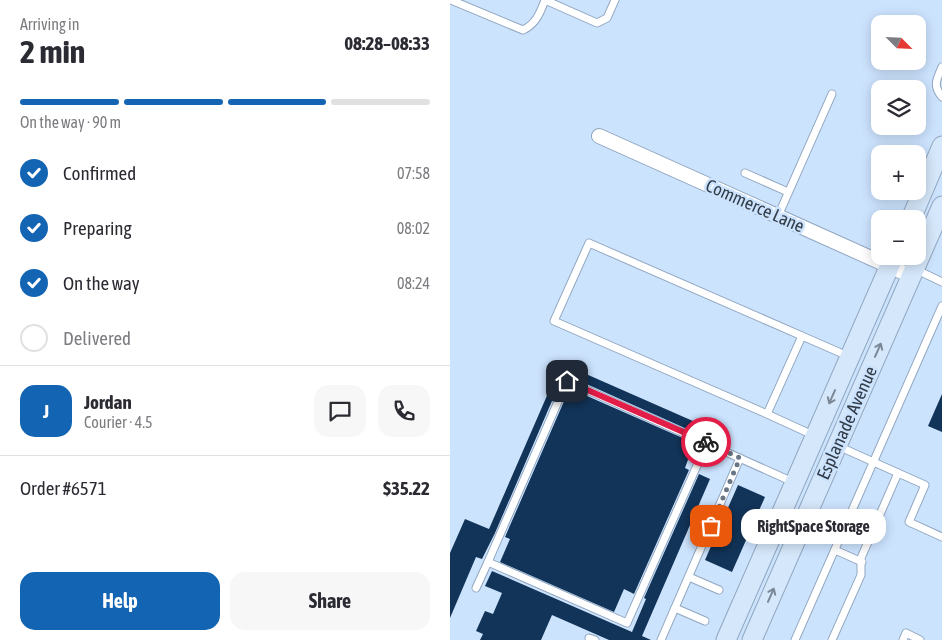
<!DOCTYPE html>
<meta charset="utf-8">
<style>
:root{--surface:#fff;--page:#f7f7f7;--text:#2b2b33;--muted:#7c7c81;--line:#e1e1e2;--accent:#1365b3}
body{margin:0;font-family:"Asap Condensed",sans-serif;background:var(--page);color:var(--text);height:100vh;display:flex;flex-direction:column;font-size:19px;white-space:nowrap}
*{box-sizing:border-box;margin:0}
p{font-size:16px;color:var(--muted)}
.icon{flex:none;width:28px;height:28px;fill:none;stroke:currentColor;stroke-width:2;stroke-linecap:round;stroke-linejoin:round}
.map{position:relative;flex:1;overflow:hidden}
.sheet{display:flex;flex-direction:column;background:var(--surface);width:450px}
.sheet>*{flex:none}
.needle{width:32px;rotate:114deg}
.fabs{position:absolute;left:421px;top:15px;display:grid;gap:10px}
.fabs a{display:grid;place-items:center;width:55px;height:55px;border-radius:10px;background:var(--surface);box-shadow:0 2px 12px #0003;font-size:25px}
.pin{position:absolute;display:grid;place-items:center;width:42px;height:42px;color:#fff;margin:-21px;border-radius:10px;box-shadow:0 2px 8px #0006}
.courier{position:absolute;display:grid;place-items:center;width:50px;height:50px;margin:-25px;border:4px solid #e11d48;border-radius:50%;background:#fff;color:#222;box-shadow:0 1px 6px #0007}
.bubble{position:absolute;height:35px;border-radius:15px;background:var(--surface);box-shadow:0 2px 12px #0003;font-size:16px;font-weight:700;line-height:35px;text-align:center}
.headline em{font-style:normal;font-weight:700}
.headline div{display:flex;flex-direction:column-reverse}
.headline{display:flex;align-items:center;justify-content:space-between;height:85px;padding:0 20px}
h1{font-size:32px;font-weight:700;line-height:38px}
.bar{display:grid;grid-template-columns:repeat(4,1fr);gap:8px 5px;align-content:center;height:60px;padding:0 20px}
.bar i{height:6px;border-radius:4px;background:var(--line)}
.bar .active{background:var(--accent)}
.bar p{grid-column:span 4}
.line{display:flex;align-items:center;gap:12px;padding:0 20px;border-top:1px solid var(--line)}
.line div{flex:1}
.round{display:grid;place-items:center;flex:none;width:52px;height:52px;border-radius:15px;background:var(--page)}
ol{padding:0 20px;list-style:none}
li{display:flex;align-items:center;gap:15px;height:55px}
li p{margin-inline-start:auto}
li .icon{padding:5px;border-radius:50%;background:var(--accent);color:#fff;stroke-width:4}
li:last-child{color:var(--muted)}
li i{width:28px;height:28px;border:2px solid var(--line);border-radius:50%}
.cta{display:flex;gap:10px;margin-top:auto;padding:10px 20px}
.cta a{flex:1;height:58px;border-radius:15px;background:var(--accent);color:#fff;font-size:20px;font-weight:700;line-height:58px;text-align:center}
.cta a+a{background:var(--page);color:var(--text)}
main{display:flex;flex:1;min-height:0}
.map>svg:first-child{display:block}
.building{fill:#123459}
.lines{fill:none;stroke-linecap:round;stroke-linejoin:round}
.lane-casing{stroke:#90a6c0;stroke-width:9}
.street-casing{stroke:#90a6c0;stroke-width:16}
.secondary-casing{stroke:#90a6c0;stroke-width:21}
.lane{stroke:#fff;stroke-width:7}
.street{stroke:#fff;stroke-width:14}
.secondary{stroke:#d5e7fa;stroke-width:19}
.oneway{stroke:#7b8897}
.done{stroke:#687686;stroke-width:5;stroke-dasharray:0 9}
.route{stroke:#e11d48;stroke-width:6}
.labels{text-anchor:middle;stroke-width:5;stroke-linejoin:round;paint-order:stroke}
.street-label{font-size:18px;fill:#323b46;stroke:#cce3fe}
</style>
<main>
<section class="sheet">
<div class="headline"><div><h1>2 min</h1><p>Arriving in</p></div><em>08:28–08:33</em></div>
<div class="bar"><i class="active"></i><i class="active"></i><i class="active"></i><i></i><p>On the way · 90 m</p></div>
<ol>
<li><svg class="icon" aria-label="check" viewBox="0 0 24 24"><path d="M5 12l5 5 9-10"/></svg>Confirmed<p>07:58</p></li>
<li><svg class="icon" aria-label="check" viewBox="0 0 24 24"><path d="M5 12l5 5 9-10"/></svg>Preparing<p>08:02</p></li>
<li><svg class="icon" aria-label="check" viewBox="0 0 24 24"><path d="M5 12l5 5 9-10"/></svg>On the way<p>08:24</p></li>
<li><i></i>Delivered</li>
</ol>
<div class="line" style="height:90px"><b class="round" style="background:var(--accent);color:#fff">J</b><div><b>Jordan</b><p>Courier · 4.5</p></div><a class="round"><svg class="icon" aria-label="chat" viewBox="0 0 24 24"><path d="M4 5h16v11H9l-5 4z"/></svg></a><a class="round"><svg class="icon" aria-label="phone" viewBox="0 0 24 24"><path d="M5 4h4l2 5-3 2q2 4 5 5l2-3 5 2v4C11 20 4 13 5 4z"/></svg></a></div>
<div class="line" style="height:65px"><div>Order #6571</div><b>$35.22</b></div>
<div class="cta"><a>Help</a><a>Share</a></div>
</section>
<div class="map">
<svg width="492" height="640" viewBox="0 0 492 640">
<rect width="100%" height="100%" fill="#cce3fe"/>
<g class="building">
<path d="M136 374 252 425 248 434 132 382Z"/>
<path d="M99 391 105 394 45 533 32 559 26 557 0 618V553L15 519 39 529Z"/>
<path d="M128 392 244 443 235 468 239 470 184 594 174 589 164 612 50 562 60 539 55 537 115 399 123 402Z"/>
<path d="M492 394V432L478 426Z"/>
<path d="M249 474 260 479 192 636 201 640H159L102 615 91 640H30L33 634 26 631 35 611 43 614 52 593 35 586 42 571 182 632 196 599 194 598Z"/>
<path d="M288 485 315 497 282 572 255 560Z"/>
</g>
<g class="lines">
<defs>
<g id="lane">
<path d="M1 0 73 30C86 24 90 13 95 0"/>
<path d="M95 0 147 23 157 18 165 0"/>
<path d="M492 67C486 80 483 86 492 97"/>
<path d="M295 173 338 192"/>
<path d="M328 216 382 94"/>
<path d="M465 269 492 282"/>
<path d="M317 414 104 321 139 243 352 336"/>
<path d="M365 436 317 414 352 336 400 357"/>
<path d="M257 443 177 623 38 562 117 381 343 482"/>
<path d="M448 473 475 485 459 522 492 537"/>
<path d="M385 550 412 562"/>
<path d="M239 577 269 590"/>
<path d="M26 588 38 562"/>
<path d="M225 608 255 621"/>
<path d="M139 638 145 640"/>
<path d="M211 640 290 458"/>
<path d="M345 640 492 306"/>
<path d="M382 640 411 575V558L448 473 388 446"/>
<path d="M453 640 456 633 470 640"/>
</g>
<path id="street" d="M149 136 461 276"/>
<g id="secondary">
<path d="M461 219 492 146"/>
<path d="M276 640 444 256"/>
<path d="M302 640 492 206"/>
</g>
</defs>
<use href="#lane" class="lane-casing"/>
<use href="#street" class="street-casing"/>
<use href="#secondary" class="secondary-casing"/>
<use href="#lane" class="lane"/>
<use href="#street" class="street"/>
<use href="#secondary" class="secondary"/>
</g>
<defs><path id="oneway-shaft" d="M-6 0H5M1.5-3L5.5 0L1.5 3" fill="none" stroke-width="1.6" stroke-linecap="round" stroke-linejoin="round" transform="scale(1.25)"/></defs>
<g class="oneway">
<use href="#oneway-shaft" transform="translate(428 350) rotate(-66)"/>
<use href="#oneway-shaft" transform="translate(382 397) rotate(114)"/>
<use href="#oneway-shaft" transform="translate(321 595) rotate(-66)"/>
</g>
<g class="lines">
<path class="done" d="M256 442 290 458 261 526"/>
<path class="route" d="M117 381 256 442"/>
</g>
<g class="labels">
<g class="street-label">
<text transform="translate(305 206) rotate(24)" y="6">Commerce Lane</text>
<text transform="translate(397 423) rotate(-66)" y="6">Esplanade Avenue</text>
</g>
</g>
</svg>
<div class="fabs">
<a><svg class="needle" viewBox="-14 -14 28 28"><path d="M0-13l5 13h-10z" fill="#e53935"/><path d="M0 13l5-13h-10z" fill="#7c7c81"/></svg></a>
<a><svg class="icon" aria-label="layers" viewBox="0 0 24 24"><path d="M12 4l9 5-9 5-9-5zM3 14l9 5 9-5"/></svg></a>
<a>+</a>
<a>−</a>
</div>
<div class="pin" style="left:261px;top:526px;background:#ea580c"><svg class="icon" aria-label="bag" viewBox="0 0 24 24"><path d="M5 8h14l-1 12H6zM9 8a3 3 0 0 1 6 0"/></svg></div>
<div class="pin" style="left:117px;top:381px;background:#1f2937"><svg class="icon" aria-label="home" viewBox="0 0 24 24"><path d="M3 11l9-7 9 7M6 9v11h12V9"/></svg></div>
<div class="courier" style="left:256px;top:442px"><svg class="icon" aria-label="bike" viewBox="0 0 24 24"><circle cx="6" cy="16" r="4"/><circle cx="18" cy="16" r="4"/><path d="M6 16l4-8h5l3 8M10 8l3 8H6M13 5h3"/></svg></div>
<div class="bubble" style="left:291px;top:509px;width:145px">RightSpace Storage</div>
</div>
</main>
